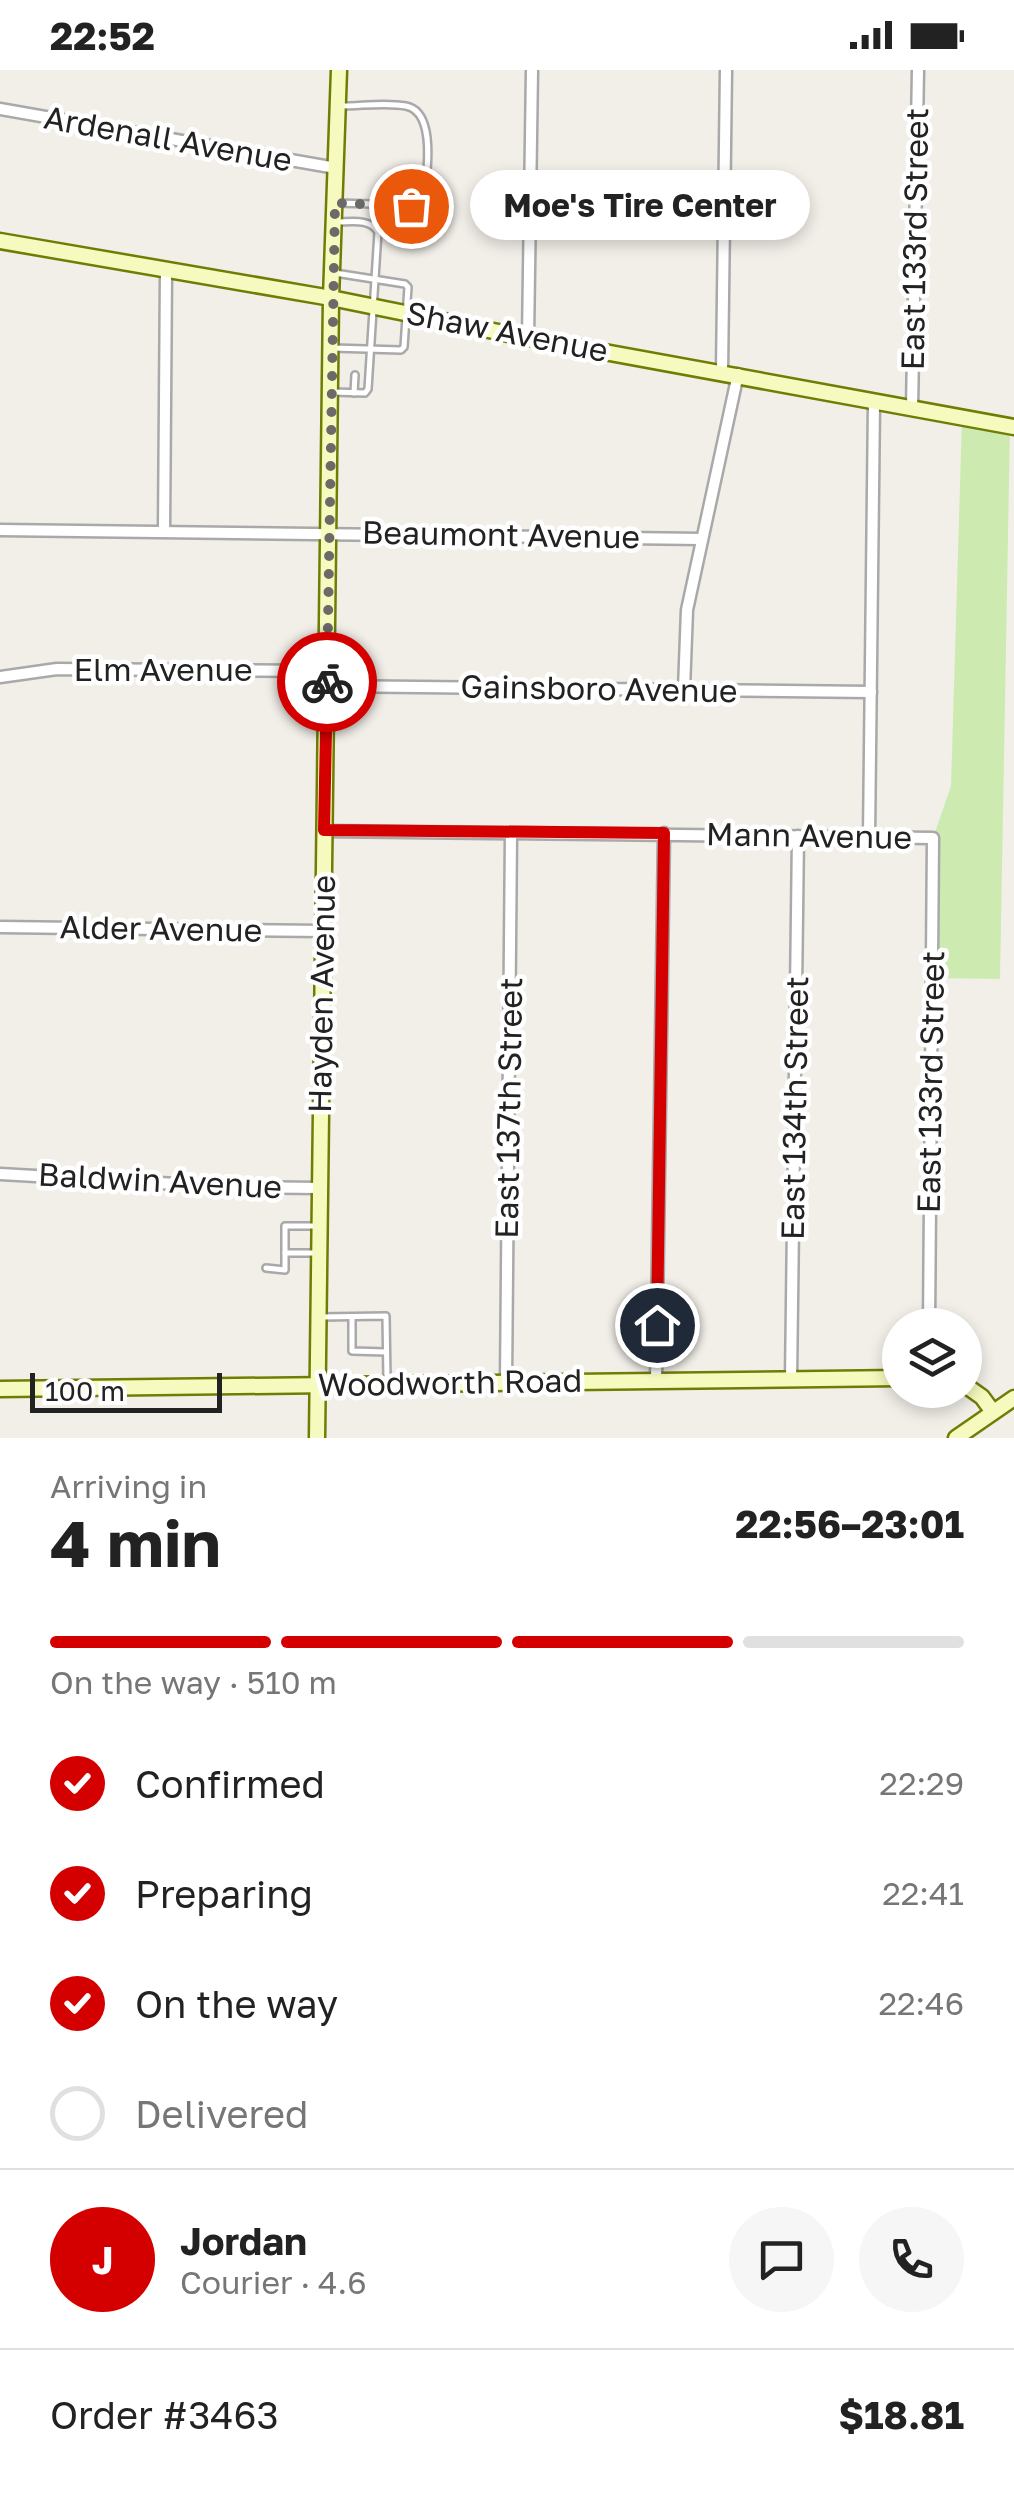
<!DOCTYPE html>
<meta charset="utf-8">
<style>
:root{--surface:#fff;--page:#f6f6f6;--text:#222;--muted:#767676;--line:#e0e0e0;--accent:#d40000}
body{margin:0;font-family:"Golos Text",sans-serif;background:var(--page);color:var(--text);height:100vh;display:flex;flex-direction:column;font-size:38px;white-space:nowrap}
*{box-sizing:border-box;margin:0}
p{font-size:32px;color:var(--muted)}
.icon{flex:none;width:55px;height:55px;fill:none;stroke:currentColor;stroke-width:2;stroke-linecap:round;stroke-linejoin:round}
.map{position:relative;height:1368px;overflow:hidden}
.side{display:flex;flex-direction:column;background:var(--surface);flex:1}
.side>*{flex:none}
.fabs{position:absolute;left:882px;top:1238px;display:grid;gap:20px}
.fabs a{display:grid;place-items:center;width:100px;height:100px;border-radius:50%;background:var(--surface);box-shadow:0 5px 15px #0003;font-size:50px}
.scale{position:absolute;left:30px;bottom:25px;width:192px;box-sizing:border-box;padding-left:10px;border:5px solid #222;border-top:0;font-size:28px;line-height:35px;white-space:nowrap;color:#222;-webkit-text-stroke:8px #fff;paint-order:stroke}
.pin{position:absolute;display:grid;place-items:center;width:85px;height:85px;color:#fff;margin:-42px;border:5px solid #fff;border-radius:50%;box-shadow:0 2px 10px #0007}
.courier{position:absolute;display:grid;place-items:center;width:100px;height:100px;margin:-50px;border:8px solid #d40000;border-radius:50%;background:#fff;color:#222;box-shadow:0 2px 12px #0007}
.bubble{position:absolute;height:70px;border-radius:35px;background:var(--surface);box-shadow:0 5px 15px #0003;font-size:32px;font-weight:700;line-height:70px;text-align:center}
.overview em{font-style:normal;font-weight:700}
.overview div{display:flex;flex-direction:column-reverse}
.overview{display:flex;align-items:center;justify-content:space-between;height:170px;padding:0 50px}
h1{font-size:65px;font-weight:700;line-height:75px}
.bar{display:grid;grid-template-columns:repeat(4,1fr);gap:15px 10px;align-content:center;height:120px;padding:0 50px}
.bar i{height:12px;border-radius:8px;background:var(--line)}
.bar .current{background:var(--accent)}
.bar p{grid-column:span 4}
.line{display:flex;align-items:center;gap:25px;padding:0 50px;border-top:2px solid var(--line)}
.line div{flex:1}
.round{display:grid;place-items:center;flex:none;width:105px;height:105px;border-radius:52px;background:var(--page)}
ol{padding:0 50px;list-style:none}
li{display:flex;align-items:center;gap:30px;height:110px}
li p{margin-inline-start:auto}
li .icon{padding:10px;border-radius:50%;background:var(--accent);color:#fff;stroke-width:4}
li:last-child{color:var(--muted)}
li i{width:55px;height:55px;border:5px solid var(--line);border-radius:50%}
.status{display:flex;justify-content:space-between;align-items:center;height:70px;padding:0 50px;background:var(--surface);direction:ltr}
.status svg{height:28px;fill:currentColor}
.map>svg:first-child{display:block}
.grass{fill:#cdebb0}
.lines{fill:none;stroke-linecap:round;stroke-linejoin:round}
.lane-casing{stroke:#a9a9a9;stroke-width:10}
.street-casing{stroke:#a9a9a9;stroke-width:15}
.secondary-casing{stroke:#707d05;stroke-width:19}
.lane{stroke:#fff;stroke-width:5}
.street{stroke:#fff;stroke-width:10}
.secondary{stroke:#f7fabf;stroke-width:14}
.done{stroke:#6b6a68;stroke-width:10;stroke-dasharray:0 18}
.route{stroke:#d40000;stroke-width:12}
.labels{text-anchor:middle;stroke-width:9;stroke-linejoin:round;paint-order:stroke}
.street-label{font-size:32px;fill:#222;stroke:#fff}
</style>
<div class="status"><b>22:52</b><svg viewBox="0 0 49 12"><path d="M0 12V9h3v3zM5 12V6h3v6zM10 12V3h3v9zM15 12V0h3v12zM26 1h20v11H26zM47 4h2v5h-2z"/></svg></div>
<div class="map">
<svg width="1014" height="1368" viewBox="0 0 1014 1368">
<rect width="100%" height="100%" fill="#f2efe9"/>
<path class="grass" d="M962 348 1010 356 1000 909 932 908 933 768 951 716Z"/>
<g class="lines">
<defs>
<g id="lane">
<path d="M335 133 411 135 423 130C427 107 437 42 406 36 386 32 362 36 341 36"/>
<path d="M332 278 401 280 404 277 408 217 405 214 335 203"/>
<path d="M333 322 365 323 368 319 378 162C370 148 351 152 337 152"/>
<path d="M354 323 355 305"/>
<path d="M316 1156H285V1183H317"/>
<path d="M266 1198 285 1200V1183"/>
<path d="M321 1247 386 1246 387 1310"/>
<path d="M352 1247V1281L386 1282"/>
</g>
<g id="street">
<path d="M0 39 336 98"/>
<path d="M528 268 532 0"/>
<path d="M722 301 726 0"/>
<path d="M912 339 918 0"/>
<path d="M0 460 702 469"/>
<path d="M164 461 166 202"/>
<path d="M0 607 57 599 327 601"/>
<path d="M327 616 871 622"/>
<path d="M684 619 687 540 738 304"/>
<path d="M324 761 933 768 929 1255"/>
<path d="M869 767 874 333"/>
<path d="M0 857 323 861"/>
<path d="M0 1104 230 1117 320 1118"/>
<path d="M791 1310 798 766"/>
<path d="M656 1311 664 763"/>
<path d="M506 1312 511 764"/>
</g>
<g id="secondary">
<path d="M0 171 331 228 528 268 1014 357"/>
<path d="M965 1315 982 1327 993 1342"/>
<path d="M0 1319 900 1308"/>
<path d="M317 1368 331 228 339 0"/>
<path d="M956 1368 1014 1328"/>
</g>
</defs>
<use href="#lane" class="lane-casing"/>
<use href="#street" class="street-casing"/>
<use href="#secondary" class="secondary-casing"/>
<use href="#lane" class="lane"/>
<use href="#street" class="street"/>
<use href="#secondary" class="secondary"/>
</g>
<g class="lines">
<path class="done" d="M327 612 335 133 411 136"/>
<path class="route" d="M327 612 324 760 664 763 657 1255"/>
</g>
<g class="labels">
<g class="street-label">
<text transform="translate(168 69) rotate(10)" y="11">Ardenall Avenue</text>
<text transform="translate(915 169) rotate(-89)" y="11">East 133rd Street</text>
<text transform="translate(507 262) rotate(11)" y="11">Shaw Avenue</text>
<text transform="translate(501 465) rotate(1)" y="11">Beaumont Avenue</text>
<text x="163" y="611">Elm Avenue</text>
<text transform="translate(599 619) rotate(1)" y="11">Gainsboro Avenue</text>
<text transform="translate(809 766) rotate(1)" y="11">Mann Avenue</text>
<text transform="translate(161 859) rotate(1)" y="11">Alder Avenue</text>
<text transform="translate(322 924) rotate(-89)" y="11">Hayden Avenue</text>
<text transform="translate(931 1012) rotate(-89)" y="11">East 133rd Street</text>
<text transform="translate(509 1038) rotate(-89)" y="11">East 137th Street</text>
<text transform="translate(795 1038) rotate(-89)" y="11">East 134th Street</text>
<text transform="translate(160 1111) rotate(3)" y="11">Baldwin Avenue</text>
<text transform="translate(450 1313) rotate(-1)" y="11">Woodworth Road</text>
</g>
</g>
</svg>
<div class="fabs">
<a><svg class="icon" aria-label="layers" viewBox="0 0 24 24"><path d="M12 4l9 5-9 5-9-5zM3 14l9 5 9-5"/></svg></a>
</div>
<div class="scale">100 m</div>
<div class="pin" style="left:411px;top:136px;background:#ea580c"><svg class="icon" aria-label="bag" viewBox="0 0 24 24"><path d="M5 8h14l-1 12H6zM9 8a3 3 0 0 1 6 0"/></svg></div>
<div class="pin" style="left:657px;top:1255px;background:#1f2937"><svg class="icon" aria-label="home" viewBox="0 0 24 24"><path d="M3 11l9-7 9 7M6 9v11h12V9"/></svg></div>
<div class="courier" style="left:327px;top:612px"><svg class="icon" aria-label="bike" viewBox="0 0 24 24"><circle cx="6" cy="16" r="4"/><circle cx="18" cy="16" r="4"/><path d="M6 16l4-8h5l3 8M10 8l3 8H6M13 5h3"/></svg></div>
<div class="bubble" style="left:470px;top:100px;width:340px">Moe's Tire Center</div>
</div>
<section class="side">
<div class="overview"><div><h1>4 min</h1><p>Arriving in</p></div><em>22:56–23:01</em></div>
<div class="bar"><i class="current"></i><i class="current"></i><i class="current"></i><i></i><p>On the way · 510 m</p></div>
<ol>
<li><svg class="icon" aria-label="check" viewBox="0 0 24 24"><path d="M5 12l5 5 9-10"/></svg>Confirmed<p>22:29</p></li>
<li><svg class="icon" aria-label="check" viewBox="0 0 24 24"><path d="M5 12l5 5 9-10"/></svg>Preparing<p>22:41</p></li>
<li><svg class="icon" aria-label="check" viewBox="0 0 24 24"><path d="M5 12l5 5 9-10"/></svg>On the way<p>22:46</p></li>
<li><i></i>Delivered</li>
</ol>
<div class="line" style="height:180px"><b class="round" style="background:var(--accent);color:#fff">J</b><div><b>Jordan</b><p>Courier · 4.6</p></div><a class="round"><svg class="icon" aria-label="chat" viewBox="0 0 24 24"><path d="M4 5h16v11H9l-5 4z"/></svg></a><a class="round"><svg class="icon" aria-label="phone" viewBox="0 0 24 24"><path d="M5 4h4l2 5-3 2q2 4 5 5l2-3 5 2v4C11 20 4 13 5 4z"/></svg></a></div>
<div class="line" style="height:130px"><div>Order #3463</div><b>$18.81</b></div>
</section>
